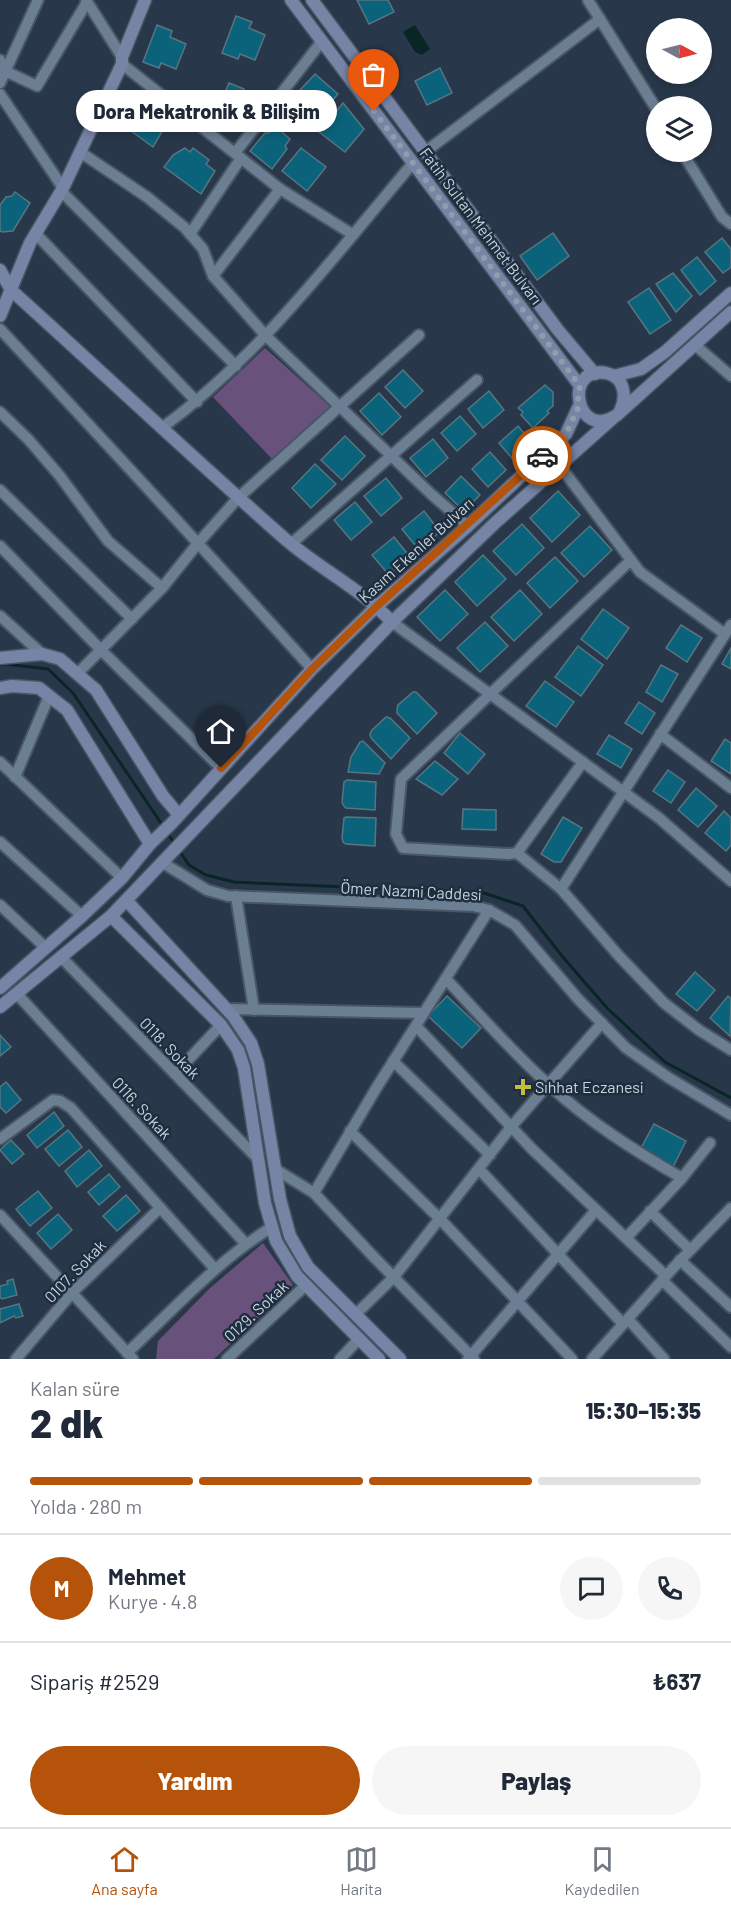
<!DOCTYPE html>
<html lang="tr">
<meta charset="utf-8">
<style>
:root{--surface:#fff;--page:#f6f6f7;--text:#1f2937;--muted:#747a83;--line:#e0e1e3;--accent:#b45309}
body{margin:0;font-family:Barlow,sans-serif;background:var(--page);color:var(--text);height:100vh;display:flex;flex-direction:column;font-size:22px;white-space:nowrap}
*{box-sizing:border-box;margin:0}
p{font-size:20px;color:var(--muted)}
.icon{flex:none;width:33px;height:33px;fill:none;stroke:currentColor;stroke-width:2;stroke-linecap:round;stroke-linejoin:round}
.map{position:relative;height:1359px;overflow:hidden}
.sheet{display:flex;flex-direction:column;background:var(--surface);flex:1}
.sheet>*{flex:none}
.needle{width:39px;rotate:97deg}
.buttons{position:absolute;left:646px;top:18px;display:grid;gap:12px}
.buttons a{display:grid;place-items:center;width:66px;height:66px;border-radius:50%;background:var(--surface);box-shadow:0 3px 9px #0003;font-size:30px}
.pin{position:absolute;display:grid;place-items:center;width:51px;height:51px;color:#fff;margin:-62px -26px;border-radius:50% 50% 50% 0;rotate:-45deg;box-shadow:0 0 6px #0007}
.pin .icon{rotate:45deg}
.courier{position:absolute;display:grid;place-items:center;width:60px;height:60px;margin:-30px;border:4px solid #b45309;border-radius:50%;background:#fff;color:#222;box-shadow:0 2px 8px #0007}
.bubble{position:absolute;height:42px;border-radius:21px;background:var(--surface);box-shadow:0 3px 9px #0003;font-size:20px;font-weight:800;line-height:42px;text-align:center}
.summary em{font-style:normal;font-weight:800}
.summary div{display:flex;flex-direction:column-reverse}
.summary{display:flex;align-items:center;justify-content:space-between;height:102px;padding:0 30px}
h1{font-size:39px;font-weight:800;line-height:45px}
.bar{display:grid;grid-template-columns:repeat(4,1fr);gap:9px 6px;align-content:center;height:72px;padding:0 30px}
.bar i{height:8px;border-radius:4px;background:var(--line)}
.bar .active{background:var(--accent)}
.bar p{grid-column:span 4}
.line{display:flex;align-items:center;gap:15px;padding:0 30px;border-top:2px solid var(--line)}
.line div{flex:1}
.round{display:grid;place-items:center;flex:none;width:63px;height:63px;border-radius:32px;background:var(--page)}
.action{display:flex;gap:12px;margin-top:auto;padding:12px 30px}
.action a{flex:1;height:69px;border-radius:36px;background:var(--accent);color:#fff;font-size:24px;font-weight:800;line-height:69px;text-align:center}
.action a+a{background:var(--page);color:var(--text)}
.tab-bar{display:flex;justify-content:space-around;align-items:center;height:84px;border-top:2px solid var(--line);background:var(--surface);font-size:16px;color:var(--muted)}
.tab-bar a{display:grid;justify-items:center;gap:3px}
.tab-bar .active{color:var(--accent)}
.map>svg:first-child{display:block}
.green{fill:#68517a}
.water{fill:#092525}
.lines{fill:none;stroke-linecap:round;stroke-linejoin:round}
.stream{stroke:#092525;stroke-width:3}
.building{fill:#0b637b;stroke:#577580;stroke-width:1.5}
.street-casing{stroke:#485564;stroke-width:14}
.secondary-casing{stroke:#485564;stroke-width:15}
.street{stroke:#6b7e92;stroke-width:10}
.secondary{stroke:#7684a6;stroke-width:12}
.done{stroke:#919daa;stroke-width:6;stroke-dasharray:0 10.8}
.route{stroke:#b45309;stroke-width:8}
.poi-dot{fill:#c1bd40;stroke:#1e2e3f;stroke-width:2}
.labels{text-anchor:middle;stroke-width:5;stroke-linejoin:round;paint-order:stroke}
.street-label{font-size:16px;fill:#c9d3de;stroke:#1e2e3f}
.poi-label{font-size:16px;fill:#c9d3de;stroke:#1e2e3f;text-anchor:start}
</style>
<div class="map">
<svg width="731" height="1359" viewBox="0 0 731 1359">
<rect width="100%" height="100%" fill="#28384a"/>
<g class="green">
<path d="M265 348 332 408 273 460 213 397Z"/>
<path d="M263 1243 293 1285 214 1359H156L158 1341 210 1288Z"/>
</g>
<path class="water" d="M415 25 430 49 422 55 415 52 403 32Z"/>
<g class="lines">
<g class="stream">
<path d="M0 665 5 664 48 669 73 693 163 826"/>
<path d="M166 831 174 843"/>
<path d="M178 849 189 865 206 875 234 882 484 893 523 906 562 956 607 1008 665 1062 731 1098"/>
</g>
</g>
<g class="building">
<path d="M357 0H388L394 12 369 24Z"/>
<path d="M236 16 252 22 249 28 265 35 255 60 240 54 238 59 222 53Z"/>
<path d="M157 25 172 31 170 37 186 44 176 69 161 63 159 68 143 62Z"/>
<path d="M440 68 452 93 427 105 415 81Z"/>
<path d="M315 74 338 94 312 124 287 104Z"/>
<path d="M229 83 244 89 241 96 258 102 248 127 232 121 230 127 214 120Z"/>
<path d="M137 100 142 104 145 101 161 113 158 117 167 123 153 147 116 120 125 108H128Z"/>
<path d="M343 103 364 129 345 152 319 132Z"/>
<path d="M275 126 290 139 285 146 287 149 272 169 250 151 265 133H269Z"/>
<path d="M185 148 190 152 193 148 209 160 206 164 215 171 201 194 164 167 173 155Z"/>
<path d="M301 148 326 167 307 191 282 171Z"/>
<path d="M15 192 30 203 13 231 2 232 0 231V205L6 197 12 196Z"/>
<path d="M553 233 569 256 537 280 520 256Z"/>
<path d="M722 238 731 249V267L723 273 705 252Z"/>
<path d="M697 257 716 281 700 295 681 270Z"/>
<path d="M673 273 692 296 676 312 656 284Z"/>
<path d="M649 288 671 320 650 334 628 302Z"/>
<path d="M403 370 423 391 405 408 385 387Z"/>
<path d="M545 385 553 392V406L547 411 549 413 533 428 521 415 523 412 518 408Z"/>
<path d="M489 391 504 410 483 428 468 409Z"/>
<path d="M379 393 401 417 382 435 360 411Z"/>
<path d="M460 416 476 434 457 451 441 433Z"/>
<path d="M518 426 534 445 515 462 499 443Z"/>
<path d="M345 436 365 456 342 480 321 460Z"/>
<path d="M433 439 448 458 426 477 410 458Z"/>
<path d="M490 452 506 470 488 487 472 469Z"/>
<path d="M315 464 336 484 311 508 292 488Z"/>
<path d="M461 476 480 495 464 511 445 493Z"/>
<path d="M386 478 402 498 381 516 364 496Z"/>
<path d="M558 491 580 515 552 542 530 518Z"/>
<path d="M355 502 372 522 351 540 334 520Z"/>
<path d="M424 511 440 532 419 550 402 529Z"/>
<path d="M522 524 544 548 516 575 493 551Z"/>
<path d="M590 526 612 550 584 577 561 553Z"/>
<path d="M394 537 410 557 389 575 372 555Z"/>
<path d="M483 555 506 579 477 606 455 582Z"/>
<path d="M555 557 578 581 550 608 527 583Z"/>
<path d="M445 590 468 614 440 641 417 617Z"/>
<path d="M520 590 542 614 514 641 491 617Z"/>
<path d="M603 609 629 628 607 659 581 639Z"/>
<path d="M485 622 508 646 480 672 457 648Z"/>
<path d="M681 625 702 638 687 662 666 648Z"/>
<path d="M578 646 603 665 581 696 555 677Z"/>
<path d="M731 648V669L722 664Z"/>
<path d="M661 665 678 674 662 702 646 692Z"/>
<path d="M545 681 574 702 556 727 526 706Z"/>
<path d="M413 692H416L437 713 417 734 397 713V709L398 705Z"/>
<path d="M639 702 655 713 642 734 625 723Z"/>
<path d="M386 717 390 718 410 738 391 759 371 738 370 734 372 730Z"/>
<path d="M460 733 485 754 468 774 444 753Z"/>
<path d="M609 735 632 749 621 768 597 754Z"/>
<path d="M725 739 731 743V774L711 761Z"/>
<path d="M363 741 385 763 379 774 348 772 351 757 360 742Z"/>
<path d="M435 761 458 779 442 795 416 779Z"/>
<path d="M668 770 685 782 671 803 653 791Z"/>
<path d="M347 780 376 782 375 810 346 808 344 806 342 802 344 782Z"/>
<path d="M696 788 717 806 698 827 678 810Z"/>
<path d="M463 809 496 810V830L462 829Z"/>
<path d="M724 811 731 818V845L726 851 705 833Z"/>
<path d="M346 817 376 818 375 846 346 844 343 842 342 838 344 818Z"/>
<path d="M563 817 582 828 561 862H554L541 854Z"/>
<path d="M695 972 715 990 697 1011 676 994Z"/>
<path d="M447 996 481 1028 462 1048 428 1016Z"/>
<path d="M728 996 731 999 730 1036 710 1018Z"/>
<path d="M0 1035 11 1047 0 1056Z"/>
<path d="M6 1082 21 1100 6 1113 0 1107V1087Z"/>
<path d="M54 1112 64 1126 37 1148 27 1135Z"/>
<path d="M654 1124 686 1141 673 1167 640 1150Z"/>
<path d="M68 1130 82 1147 59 1166 45 1149Z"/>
<path d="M11 1140 24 1154 12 1164 0 1150Z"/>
<path d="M89 1150 102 1166 77 1187 65 1171Z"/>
<path d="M109 1174 120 1187 99 1205 88 1192Z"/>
<path d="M38 1191 52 1208 30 1226 16 1209Z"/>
<path d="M126 1195 140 1211 117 1231 103 1216Z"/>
<path d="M58 1214 72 1230 51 1249 37 1233Z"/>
<path d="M13 1279 17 1295 2 1299 0 1297V1286L8 1284 7 1281Z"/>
<path d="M19 1304 23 1316 16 1318 14 1316 0 1323V1309Z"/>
</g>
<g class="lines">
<defs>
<g id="street">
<path d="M86 0 122 57"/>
<path d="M588 0 657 110"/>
<path d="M0 60 5 71 37 86 87 2"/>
<path d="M122 64 280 189 213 276"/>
<path d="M0 83 38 0"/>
<path d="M0 94 63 188"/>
<path d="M80 152 147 197 184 227 203 249 213 276 266 336 431 494 468 526"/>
<path d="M425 152 600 19"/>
<path d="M682 152 722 217 731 224"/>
<path d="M235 153 322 41"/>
<path d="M280 189 352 234"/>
<path d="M61 191 236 366"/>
<path d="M36 234 197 402"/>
<path d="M190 234 241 158"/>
<path d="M0 329C105 442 209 554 312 669"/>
<path d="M695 345 731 376"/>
<path d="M0 412 28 439 59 475 108 541 162 588"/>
<path d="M163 427C261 355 335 255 413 163"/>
<path d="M560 466 640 572 725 634"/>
<path d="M0 490 132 619"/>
<path d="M291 544 477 380"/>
<path d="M0 546 101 650 221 768"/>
<path d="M0 616 42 654"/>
<path d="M392 622 659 818 731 881"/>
<path d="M77 674 162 588 199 542 238 498 419 335"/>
<path d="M660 734 731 788"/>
<path d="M0 762 122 878"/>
<path d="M583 762 517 853 508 854 403 848 396 834 401 779 631 560"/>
<path d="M15 777 49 696"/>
<path d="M0 842 82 916"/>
<path d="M517 853 561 889 619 956 664 1003 699 1030 731 1050"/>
<path d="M163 863 207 890 228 896 473 906 489 910 515 925 578 999 626 1048 669 1078 731 1115"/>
<path d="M561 889 731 625"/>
<path d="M236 896 254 1010"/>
<path d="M0 905 46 948"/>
<path d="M61 957 258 1159"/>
<path d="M446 979C479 1014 513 1053 549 1085 589 1122 635 1151 682 1178"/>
<path d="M17 994 245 1243"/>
<path d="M226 1009 424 1013"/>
<path d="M416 1026 532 1149 666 1276"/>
<path d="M393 1061 490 1155"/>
<path d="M175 1074 221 1025"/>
<path d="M350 1131 440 1219 572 1359"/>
<path d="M0 1139 53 1100 60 1101 71 1108 215 1269"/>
<path d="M275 1169 314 1193 370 1253 474 1359"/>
<path d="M479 1169 623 1324"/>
<path d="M314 1193 377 1087 489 910"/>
<path d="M650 1211 690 1250"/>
<path d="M0 1215 133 1359"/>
<path d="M626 1238 682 1178 710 1143"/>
<path d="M680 1260 731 1307"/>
<path d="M662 1280 731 1347"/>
<path d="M356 1314 394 1277 511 1127 602 1023"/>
<path d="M628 1319 664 1359"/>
<path d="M127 1353C174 1309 218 1260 272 1227"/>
<path d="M16 1359 72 1293 160 1208"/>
<path d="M227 1359 306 1285"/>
<path d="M340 1359 359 1339"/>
<path d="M468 1359 596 1210"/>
<path d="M592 1359 674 1267 731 1208"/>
</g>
<g id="secondary">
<path d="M291 0 580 386"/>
<path d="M312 0 558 330 595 374"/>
<path d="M0 270 11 290C102 372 192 457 284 538 318 568 360 588 392 622"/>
<path d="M0 316 30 243 63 188 122 64V57L145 0"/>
<path d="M614 376 641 369 665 352 731 293"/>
<path d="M620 411C627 397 625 377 606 373 562 365 576 443 617 415L731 312"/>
<path d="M0 658 42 654 60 659 96 690 163 796 179 815"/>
<path d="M0 688 12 686 39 688 67 710 150 844"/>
<path d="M127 901 233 1016 251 1043 258 1064 280 1199 290 1236 308 1267 400 1359"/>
<path d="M111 916 221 1025 238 1050 244 1068 265 1203 276 1241 297 1276 379 1359"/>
<path d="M0 988 82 916 122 878 150 844 172 823 312 669 377 606 468 526 566 434 579 406"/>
<path d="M0 1007 111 916 392 622 495 523 613 418"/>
</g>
</defs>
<use href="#street" class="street-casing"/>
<use href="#secondary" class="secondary-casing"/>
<use href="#street" class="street"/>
<use href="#secondary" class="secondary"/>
</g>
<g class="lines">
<path class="done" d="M374 111 580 386 578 396 579 406 566 434 542 456"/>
<path class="route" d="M221 768 312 669 377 606 542 456"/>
</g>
<path class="poi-dot" d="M520 1078h6v6h6v6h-6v6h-6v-6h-6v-6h6z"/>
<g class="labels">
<g class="street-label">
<text transform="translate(481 226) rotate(53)" y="6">Fatih Sultan Mehmet Bulvarı</text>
<text transform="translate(416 550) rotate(-42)" y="6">Kasım Ekenler Bulvarı</text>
<text transform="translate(411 891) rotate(3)" y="6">Ömer Nazmi Caddesi</text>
<text transform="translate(170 1048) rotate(46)" y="6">0118. Sokak</text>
<text transform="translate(142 1108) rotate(47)" y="6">0116. Sokak</text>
<text transform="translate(75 1271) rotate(-46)" y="6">0107. Sokak</text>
<text transform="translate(256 1311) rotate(-43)" y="6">0129. Sokak</text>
</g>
<g class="poi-label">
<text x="535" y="1093">Sıhhat Eczanesi</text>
</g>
</g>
</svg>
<div class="buttons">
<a><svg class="needle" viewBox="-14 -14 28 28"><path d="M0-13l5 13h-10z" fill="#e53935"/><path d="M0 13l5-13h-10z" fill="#747a83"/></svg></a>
<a><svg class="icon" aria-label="layers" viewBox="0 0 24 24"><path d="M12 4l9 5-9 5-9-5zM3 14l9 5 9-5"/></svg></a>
</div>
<div class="pin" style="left:374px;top:111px;background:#ea580c"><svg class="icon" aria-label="bag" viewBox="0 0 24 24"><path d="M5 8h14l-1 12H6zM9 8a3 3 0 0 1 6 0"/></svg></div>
<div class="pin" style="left:221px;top:768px;background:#1f2937"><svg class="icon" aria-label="home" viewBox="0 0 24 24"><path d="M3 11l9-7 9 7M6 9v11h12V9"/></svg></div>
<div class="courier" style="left:542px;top:456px"><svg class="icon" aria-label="car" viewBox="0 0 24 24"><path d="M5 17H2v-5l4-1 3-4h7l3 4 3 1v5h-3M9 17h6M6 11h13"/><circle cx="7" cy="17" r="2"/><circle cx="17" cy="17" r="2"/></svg></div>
<div class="bubble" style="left:76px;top:90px;width:261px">Dora Mekatronik &amp; Bilişim</div>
</div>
<section class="sheet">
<div class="summary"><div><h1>2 dk</h1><p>Kalan süre</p></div><em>15:30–15:35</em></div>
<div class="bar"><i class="active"></i><i class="active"></i><i class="active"></i><i></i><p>Yolda · 280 m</p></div>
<div class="line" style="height:108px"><b class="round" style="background:var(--accent);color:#fff">M</b><div><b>Mehmet</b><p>Kurye · 4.8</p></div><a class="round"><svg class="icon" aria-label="chat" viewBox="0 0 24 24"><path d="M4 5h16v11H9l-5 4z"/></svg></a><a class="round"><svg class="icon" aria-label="phone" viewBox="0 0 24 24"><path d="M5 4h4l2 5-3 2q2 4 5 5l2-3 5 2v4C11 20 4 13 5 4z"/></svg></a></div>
<div class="line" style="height:78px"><div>Sipariş #2529</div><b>₺637</b></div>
<div class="action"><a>Yardım</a><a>Paylaş</a></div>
</section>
<nav class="tab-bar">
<a class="active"><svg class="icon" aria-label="home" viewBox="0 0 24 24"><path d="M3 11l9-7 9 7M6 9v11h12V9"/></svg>Ana sayfa</a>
<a><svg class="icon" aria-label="map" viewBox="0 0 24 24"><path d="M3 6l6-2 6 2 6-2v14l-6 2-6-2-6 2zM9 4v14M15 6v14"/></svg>Harita</a>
<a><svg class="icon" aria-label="saved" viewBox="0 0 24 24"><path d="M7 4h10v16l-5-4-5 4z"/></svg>Kaydedilen</a>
</nav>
